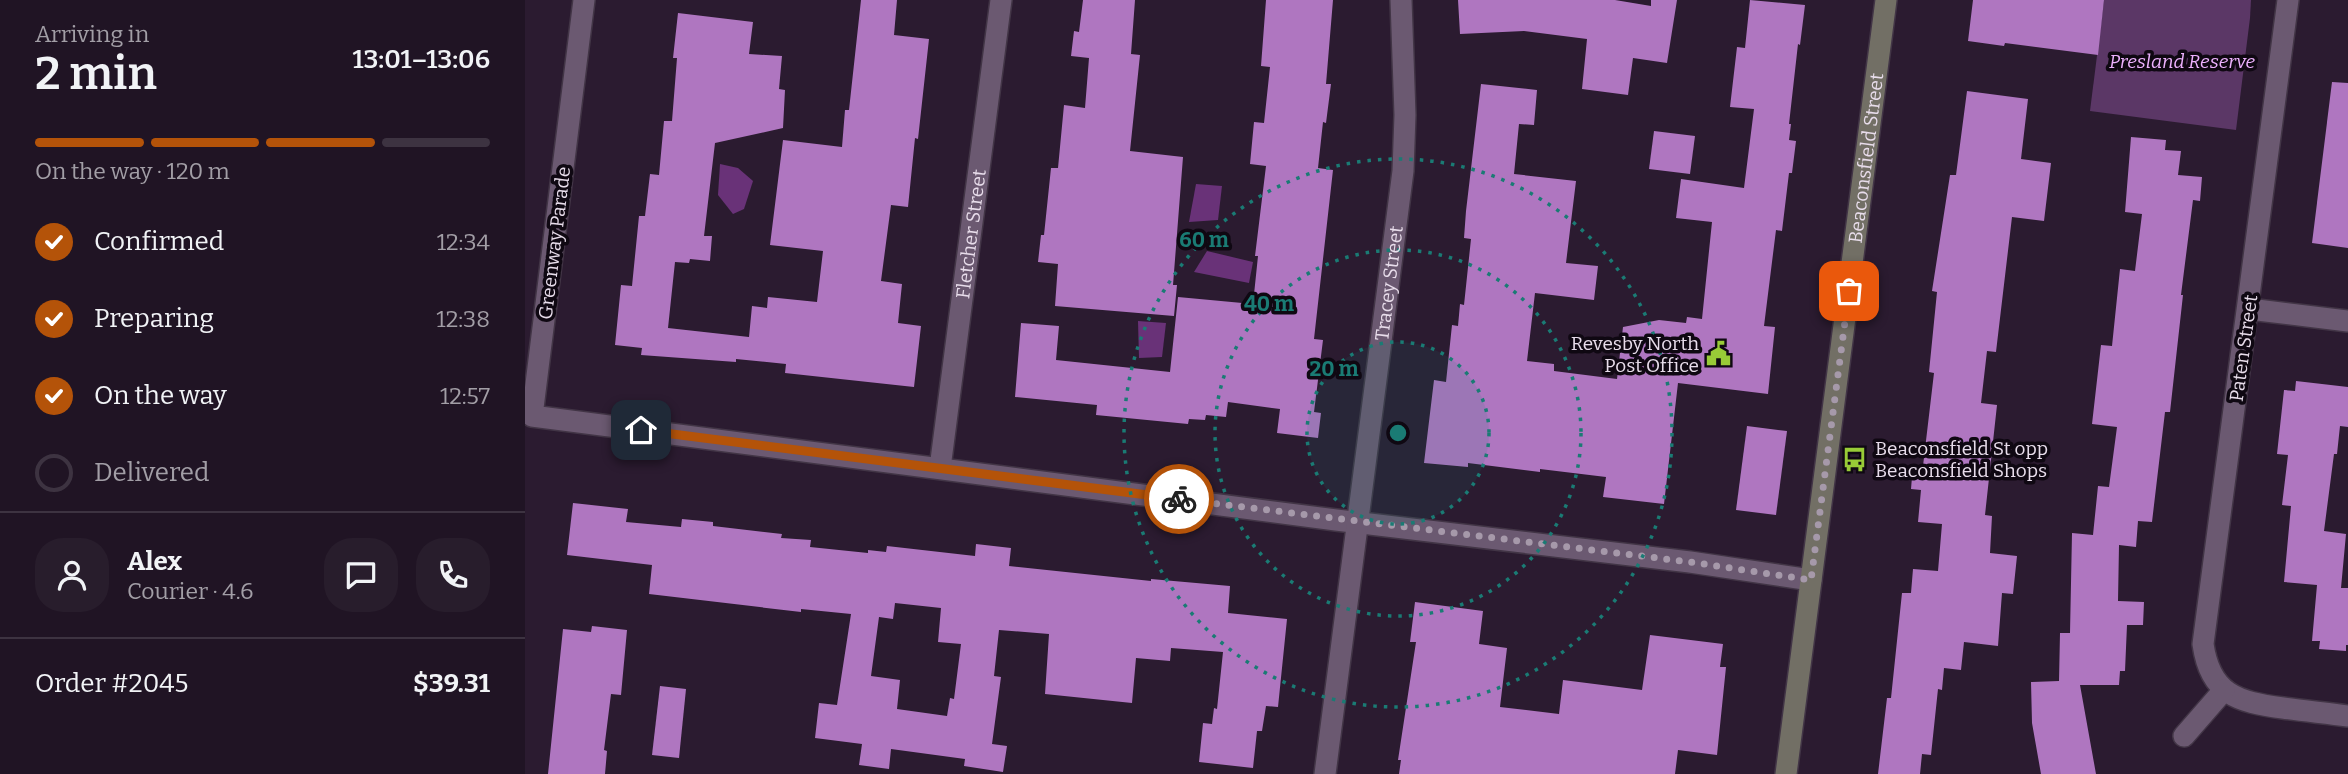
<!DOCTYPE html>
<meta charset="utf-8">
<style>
:root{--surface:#201424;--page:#281d2c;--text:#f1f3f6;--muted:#a29ea6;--line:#3d3341;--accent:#b45309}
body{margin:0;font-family:Bitter,serif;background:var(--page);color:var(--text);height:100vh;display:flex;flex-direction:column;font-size:26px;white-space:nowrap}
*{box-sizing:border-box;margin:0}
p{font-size:23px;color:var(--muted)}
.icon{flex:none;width:38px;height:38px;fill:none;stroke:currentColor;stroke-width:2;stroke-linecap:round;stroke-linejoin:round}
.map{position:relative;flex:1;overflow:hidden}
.panel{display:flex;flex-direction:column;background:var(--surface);width:525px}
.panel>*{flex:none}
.pin{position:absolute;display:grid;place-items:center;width:60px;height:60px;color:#fff;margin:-30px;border-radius:14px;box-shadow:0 4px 10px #0006}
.courier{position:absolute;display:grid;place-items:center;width:70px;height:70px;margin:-35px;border:5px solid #b45309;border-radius:50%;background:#fff;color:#222;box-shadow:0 2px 9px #0007}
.head em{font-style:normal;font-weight:600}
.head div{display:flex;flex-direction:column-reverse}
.head{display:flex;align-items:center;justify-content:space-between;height:119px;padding:0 35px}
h1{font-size:46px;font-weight:600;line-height:52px}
.bar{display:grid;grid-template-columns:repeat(4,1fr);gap:10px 7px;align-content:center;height:84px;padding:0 35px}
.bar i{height:9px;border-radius:5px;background:var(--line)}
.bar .selected{background:var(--accent)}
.bar p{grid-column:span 4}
.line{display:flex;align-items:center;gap:18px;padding:0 35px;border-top:2px solid var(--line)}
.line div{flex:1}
.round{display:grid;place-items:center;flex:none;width:74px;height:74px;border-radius:28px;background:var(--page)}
ol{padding:0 35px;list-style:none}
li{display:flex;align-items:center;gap:21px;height:77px}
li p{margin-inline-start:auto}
li .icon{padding:7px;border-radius:50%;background:var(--accent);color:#fff;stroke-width:4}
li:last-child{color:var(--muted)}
li i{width:38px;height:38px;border:4px solid var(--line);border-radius:50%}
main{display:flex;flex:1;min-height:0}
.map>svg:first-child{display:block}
.green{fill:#5b3766}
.water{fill:#693278}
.building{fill:#af76c0;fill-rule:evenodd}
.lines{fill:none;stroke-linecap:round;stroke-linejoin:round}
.street-casing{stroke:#423546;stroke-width:24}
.secondary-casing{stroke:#423546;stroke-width:24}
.street{stroke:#6b5971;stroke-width:21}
.secondary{stroke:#726f65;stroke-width:21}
.done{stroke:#a699aa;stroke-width:7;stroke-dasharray:0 12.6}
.route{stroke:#b45309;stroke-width:9}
.ring{fill:none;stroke:#1a7b74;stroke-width:3.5;stroke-dasharray:3.5 7}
.labels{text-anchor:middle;stroke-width:7;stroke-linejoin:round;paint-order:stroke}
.park-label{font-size:19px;font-style:italic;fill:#edb1fe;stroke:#0f0812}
.street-label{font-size:19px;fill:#e8ddeb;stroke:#0f0812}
.poi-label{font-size:19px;fill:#e8ddeb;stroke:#0f0812;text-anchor:end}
.centre{fill:#1a7b74;stroke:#0f0812;stroke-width:3.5}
.ring-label{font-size:21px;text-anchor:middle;font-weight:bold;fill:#1a7b74;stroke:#0f0812;stroke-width:7;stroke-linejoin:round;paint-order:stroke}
</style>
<main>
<section class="panel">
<div class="head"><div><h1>2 min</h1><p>Arriving in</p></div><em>13:01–13:06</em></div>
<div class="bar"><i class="selected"></i><i class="selected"></i><i class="selected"></i><i></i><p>On the way · 120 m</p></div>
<ol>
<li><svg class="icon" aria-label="check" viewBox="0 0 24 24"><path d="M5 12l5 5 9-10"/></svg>Confirmed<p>12:34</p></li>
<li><svg class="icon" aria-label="check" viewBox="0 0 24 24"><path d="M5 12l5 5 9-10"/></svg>Preparing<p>12:38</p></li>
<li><svg class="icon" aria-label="check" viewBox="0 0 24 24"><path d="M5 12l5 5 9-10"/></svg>On the way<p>12:57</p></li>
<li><i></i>Delivered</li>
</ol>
<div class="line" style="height:126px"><a class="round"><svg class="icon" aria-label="person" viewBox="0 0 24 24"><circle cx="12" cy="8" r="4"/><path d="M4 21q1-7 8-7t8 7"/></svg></a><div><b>Alex</b><p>Courier · 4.6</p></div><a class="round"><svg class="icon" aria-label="chat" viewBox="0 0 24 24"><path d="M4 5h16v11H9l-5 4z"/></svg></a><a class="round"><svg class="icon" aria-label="phone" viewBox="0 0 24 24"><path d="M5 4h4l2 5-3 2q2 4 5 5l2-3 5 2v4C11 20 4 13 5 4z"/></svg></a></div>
<div class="line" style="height:91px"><div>Order #2045</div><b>$39.31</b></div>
</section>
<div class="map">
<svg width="1823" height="774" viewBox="0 0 1823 774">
<rect width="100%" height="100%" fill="#2b1b30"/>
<path class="green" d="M1579 0H1726L1725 18 1711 130 1565 111Z"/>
<g class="water">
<path d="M195 164 213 168 228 181 219 209 208 214 193 195Z"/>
<path d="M671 184 697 186 693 220 664 222Z"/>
<path d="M682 251 728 262 724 283 669 272Z"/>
<path d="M613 321 641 323 637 357 614 358Z"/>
</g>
<g class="building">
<path d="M336 0H372L369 35 404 39 393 139 390 138 383 207 366 205 356 281 377 284 373 323 396 326 389 387 260 373 261 364 211 359V362L116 355 117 348 90 345 96 285 107 286 114 216H120L125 174 134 175 139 121H147L152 58H148L153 13 228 22 224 54 257 56 254 89 260 90 258 128 190 143 179 236H187L185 261 165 259 164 263 150 262 143 328 224 337 227 306 242 308 243 297 292 302 298 251 245 245 258 140 317 147 320 110H324Z"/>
<path d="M558 0H610L606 54 615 55 605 151 658 157 648 285H652L649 316 530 306 533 264 513 262 516 235H519L526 168H533L539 105 560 108 564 58 546 56 549 31 554 32Z"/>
<path d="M741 0H808L801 84H806L801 123 798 122 793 168 808 170 789 339 798 340 789 412 796 413 793 438 752 433 755 409 703 402 701 417 681 415 680 420 664 419 663 424 571 415 572 405 490 397 496 323 534 326 531 360 645 372 653 297 728 304 733 256H730L741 166 725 164 729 122 739 123 745 67 736 66Z"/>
<path d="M933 0H1090L1126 6V0H1152L1142 63 1108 58 1103 95 1057 89 1062 39 999 31 935 34Z"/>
<path d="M1225 0 1280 5 1275 45 1273 44 1264 124H1266L1264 140 1271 141 1267 173H1264L1257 231 1251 230 1239 326 1250 327 1243 394 1153 383 1139 504 1078 497 1081 477 1015 469V472L943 463V467L899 463 909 380 921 382 927 325 933 326 935 304 939 305 946 239 939 238 941 211 956 84 1012 90 1009 125 994 124 989 174 1051 181 1041 263 1073 266 1069 300 1010 293 1002 361 1029 364V371L1092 379 1098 327 1134 320 1161 323 1162 317 1177 319 1187 222 1151 218 1156 179 1219 188 1229 109 1205 107 1212 47 1220 48Z"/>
<path d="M1448 0H1579L1573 55 1480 43 1479 46 1443 41Z"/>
<path d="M1807 82 1823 83V248L1787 243Z"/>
<path d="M1442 91 1503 99 1496 159 1526 163 1519 221 1487 217 1471 352 1462 351 1456 403 1472 405 1460 515 1467 516 1465 553 1492 556 1488 594 1477 593 1473 646 1439 642 1436 670 1419 668 1417 690 1413 689 1406 755 1397 754 1395 774H1353L1362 698H1366L1377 593H1386L1388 569 1413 571 1417 524 1393 522 1396 490 1386 489 1388 465 1398 466 1409 373 1404 372 1412 292 1407 291 1425 175H1431Z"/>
<path d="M1129 131 1170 136 1165 174 1124 169Z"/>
<path d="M1606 137 1641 140 1640 150 1656 151 1653 175 1677 177 1675 201 1668 200 1656 295H1658L1645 412H1640L1627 522 1613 521 1611 547 1594 545 1593 601 1619 602 1618 625H1602L1600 671H1595L1594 685H1555L1571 774H1516L1507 723 1506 682 1534 681 1535 633H1545L1547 533 1568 535 1573 486 1584 487 1592 427 1567 424 1576 345 1587 346 1595 269 1610 271 1617 214 1600 212Z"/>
<path d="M1771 381 1823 387V427L1815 426 1812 454H1809L1799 531 1821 534 1816 588H1823V645H1821V651L1794 649 1795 641H1787L1792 585 1759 582 1766 506 1757 505 1763 455 1752 454 1759 390 1770 391Z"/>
<path d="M1222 426 1262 431 1251 515 1211 510Z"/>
<path d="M48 503 103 509 101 522 156 527 157 519 188 522V526L257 534 256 538 286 540 285 547 343 553V550L361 552 362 546 450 556 451 544 486 548 484 566 626 581V579L705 586 703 613 762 619 753 707 741 706 737 731H732L728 768 674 762 678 723 687 724 689 708 692 709 698 652 646 648 645 661 611 658 607 703 520 694 524 634 474 630 469 676 476 677 467 744 482 746 478 772 439 766 440 759 366 749 364 769 334 765 337 744 290 738 294 703 312 705 326 614 276 609V612L124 594 127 565 42 555ZM370 603 416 608 413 642 436 644 429 699 425 698 422 716 372 709 375 680 346 676 354 617 368 619Z"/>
<path d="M890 602 958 611 954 644 982 648 975 707 1034 714 1038 680 1117 690 1125 635 1198 644 1195 667H1201L1192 755 1153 750 1150 774H874L876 760H873L891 642H885Z"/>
<path d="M67 626 102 630 96 695 86 694 79 750 82 751 80 774H23L38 629 66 632Z"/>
<path d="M135 686 161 689 154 758 127 755Z"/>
</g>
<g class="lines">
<defs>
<g id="street">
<path d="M59 0 7 416 811 520 1165 562 1286 580"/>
<path d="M1763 0 1678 644C1685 694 1712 702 1758 708 1779 711 1801 713 1823 716"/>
<path d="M1724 309 1823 321"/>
<path id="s1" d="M415 468 476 0"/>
<path d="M1659 736 1699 690"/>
<path id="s2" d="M800 774 878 171 880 115 876 0"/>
</g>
<g id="secondary">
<path id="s3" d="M1261 774 1361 0"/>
</g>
</defs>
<use href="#street" class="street-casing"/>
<use href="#secondary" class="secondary-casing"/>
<use href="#street" class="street"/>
<use href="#secondary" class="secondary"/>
</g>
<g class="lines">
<path class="done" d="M654 499 1165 562 1286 580 1324 291"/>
<path class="route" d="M116 430 654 499"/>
</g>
<circle cx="873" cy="433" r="91" fill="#1a7b74" fill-opacity=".12"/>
<g class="ring">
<circle cx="873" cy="433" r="91"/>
<circle cx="873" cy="433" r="183"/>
<circle cx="873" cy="433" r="274"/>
</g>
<defs>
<symbol id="civic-bare" viewBox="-9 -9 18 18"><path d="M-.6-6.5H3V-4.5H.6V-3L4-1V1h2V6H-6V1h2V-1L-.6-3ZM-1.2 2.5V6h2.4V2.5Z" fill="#98cb37" stroke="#0f0812" stroke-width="2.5" paint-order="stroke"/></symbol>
<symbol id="bus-bare" viewBox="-9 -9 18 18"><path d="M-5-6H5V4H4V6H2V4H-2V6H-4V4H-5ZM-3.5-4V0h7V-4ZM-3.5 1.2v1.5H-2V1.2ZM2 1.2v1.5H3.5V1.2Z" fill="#98cb37" stroke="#0f0812" stroke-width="2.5" paint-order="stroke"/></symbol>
</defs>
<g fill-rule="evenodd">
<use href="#civic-bare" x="1176" y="336" width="35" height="35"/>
<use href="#bus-bare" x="1312" y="442" width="35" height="35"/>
</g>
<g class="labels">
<g class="park-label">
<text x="1657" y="68">Presland Reserve</text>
</g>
<g class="street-label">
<text dy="7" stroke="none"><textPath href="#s3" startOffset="621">Beaconsfield Street</textPath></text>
<text dy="7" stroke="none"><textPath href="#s1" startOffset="236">Fletcher Street</textPath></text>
<text transform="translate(29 243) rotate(-83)" y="7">Greenway Parade</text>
<text dy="7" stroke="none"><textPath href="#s2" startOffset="495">Tracey Street</textPath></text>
<text transform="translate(1718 348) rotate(-82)" y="7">Paten Street</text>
</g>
<g class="poi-label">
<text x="1174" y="350">Revesby North<tspan x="1174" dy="22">Post Office</tspan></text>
<text x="1350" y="455" text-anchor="start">Beaconsfield St opp<tspan x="1350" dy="22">Beaconsfield Shops</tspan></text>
</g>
</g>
<circle cx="873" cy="433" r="10" class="centre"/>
<g class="ring-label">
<text x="679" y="247">60 m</text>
<text x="744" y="311">40 m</text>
<text x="809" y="376">20 m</text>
</g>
</svg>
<div class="pin" style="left:1324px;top:291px;background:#ea580c"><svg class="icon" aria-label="bag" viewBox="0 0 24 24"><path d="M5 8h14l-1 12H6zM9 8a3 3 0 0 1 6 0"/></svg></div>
<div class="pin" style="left:116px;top:430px;background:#1f2937"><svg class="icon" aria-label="home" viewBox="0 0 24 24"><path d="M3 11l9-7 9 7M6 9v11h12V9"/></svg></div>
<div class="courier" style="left:654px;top:499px"><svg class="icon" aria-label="bike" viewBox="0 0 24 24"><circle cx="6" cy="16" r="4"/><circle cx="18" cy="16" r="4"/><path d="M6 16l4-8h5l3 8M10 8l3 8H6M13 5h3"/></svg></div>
</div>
</main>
